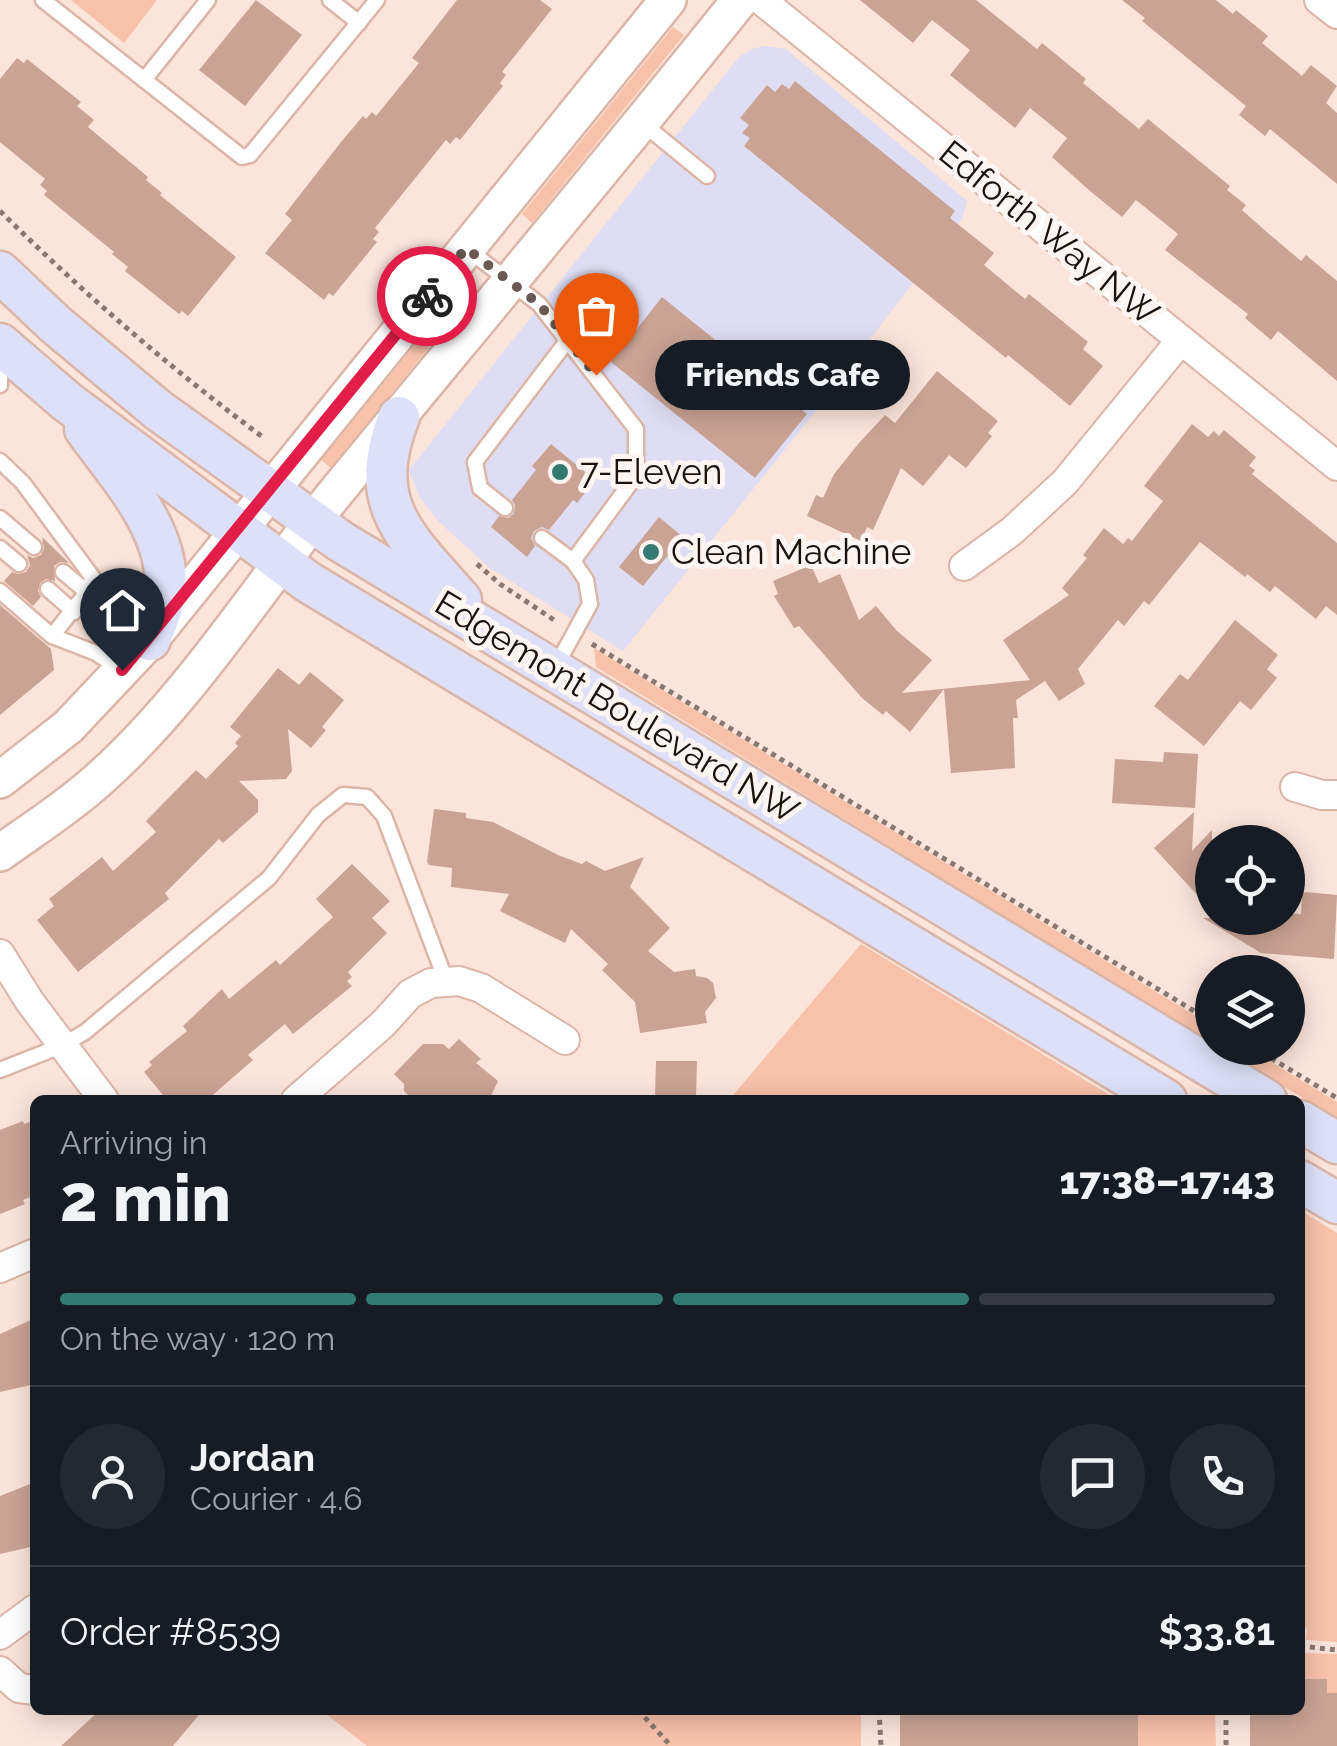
<!DOCTYPE html>
<meta charset="utf-8">
<style>
:root{--surface:#171b24;--page:#242831;--text:#f1f3f6;--muted:#9ea1a6;--line:#363941;--accent:#327a73}
body{margin:0;font-family:Raleway,sans-serif;background:var(--page);color:var(--text);height:100vh;display:flex;flex-direction:column;font-size:38px;white-space:nowrap}
*{box-sizing:border-box;margin:0}
p{font-size:32px;color:var(--muted)}
.icon{flex:none;width:55px;height:55px;fill:none;stroke:currentColor;stroke-width:2;stroke-linecap:round;stroke-linejoin:round}
.map{position:relative;flex:1;overflow:hidden}
.drawer{position:absolute;left:30px;top:1095px;width:1275px;height:620px;display:flex;flex-direction:column;background:var(--surface);border-radius:15px;box-shadow:0 5px 25px #0003}
.drawer>*{flex:none}
.buttons{position:absolute;left:1195px;top:825px;display:grid;gap:20px}
.buttons a{display:grid;place-items:center;width:110px;height:110px;border-radius:50%;background:var(--surface);box-shadow:0 5px 25px #0003;font-size:50px}
.pin{position:absolute;display:grid;place-items:center;width:85px;height:85px;color:#fff;margin:-102px -42px;border-radius:50% 50% 50% 0;rotate:-45deg;box-shadow:0 0 10px #0007}
.pin .icon{rotate:45deg}
.courier{position:absolute;display:grid;place-items:center;width:100px;height:100px;margin:-50px;border:8px solid #e11d48;border-radius:50%;background:#fff;color:#222;box-shadow:0 2px 12px #0007}
.bubble{position:absolute;height:70px;border-radius:35px;background:var(--surface);box-shadow:0 5px 25px #0003;font-size:32px;font-weight:800;line-height:70px;text-align:center}
.head em{font-style:normal;font-weight:800}
.head div{display:flex;flex-direction:column-reverse}
.head{display:flex;align-items:center;justify-content:space-between;height:170px;padding:0 30px}
h1{font-size:65px;font-weight:800;line-height:75px}
.bar{display:grid;grid-template-columns:repeat(4,1fr);gap:15px 10px;align-content:center;height:120px;padding:0 30px}
.bar i{height:12px;border-radius:8px;background:var(--line)}
.bar .on{background:var(--accent)}
.bar p{grid-column:span 4}
.line{display:flex;align-items:center;gap:25px;padding:0 30px;border-top:2px solid var(--line)}
.line div{flex:1}
.round{display:grid;place-items:center;flex:none;width:105px;height:105px;border-radius:52px;background:var(--page)}
.map>svg:first-child{display:block}
.commercial{fill:#dfddf3}
.green{fill:#f8c1aa}
.building{fill:#c9a495}
.lines{fill:none;stroke-linecap:round;stroke-linejoin:round}
.service-casing{stroke:#dbb5a6;stroke-width:19}
.minor-casing{stroke:#dbb5a6;stroke-width:32}
.tertiary-casing{stroke:#dbb5a6;stroke-width:40}
.secondary-casing{stroke:#dbb5a6;stroke-width:45}
.path{stroke:#897870;stroke-width:5;stroke-dasharray:5 5;stroke-linecap:butt}
.service{stroke:#fff;stroke-width:14}
.minor{stroke:#fff;stroke-width:28}
.tertiary{stroke:#fff;stroke-width:35}
.secondary{stroke:#dde0f8;stroke-width:40}
.done{stroke:#6a5a53;stroke-width:10;stroke-dasharray:0 18}
.route{stroke:#e11d48;stroke-width:12}
.poi-dot{fill:#327a73;stroke:#fdf5f1;stroke-width:4}
.labels{text-anchor:middle;stroke-width:10;stroke-linejoin:round;paint-order:stroke}
.street-label{font-size:35px;fill:#1c100a;stroke:#fdf5f1}
.poi-label{font-size:35px;fill:#1c100a;stroke:#fdf5f1;text-anchor:start}
</style>
<div class="map">
<svg width="1337" height="1746" viewBox="0 0 1337 1746">
<rect width="100%" height="100%" fill="#fbe4da"/>
<path class="commercial" d="M764 46 786 49 967 201 963 217 811 417 623 651 491 569 438 521 420 498 409 470 739 57 752 49Z"/>
<g class="green">
<path d="M71 0H157L124 43Z"/>
<path d="M673 27 684 35 532 223 522 214Z"/>
<path d="M441 313 451 320 331 468 321 460Z"/>
<path d="M594 648 1212 1026V1044L596 667Z"/>
<path d="M861 944 1118 1100H729Z"/>
<path d="M1218 1048H1248L1337 1102V1118Z"/>
<path d="M1300 1210 1337 1233V1642L1306 1640 1307 1629 1300 1626Z"/>
<path d="M1300 1653 1337 1654V1693H1327L1326 1679H1300Z"/>
<path d="M321 1710H861V1746H367Z"/>
<path d="M1137 1710H1215L1216 1746H1138Z"/>
</g>
<g class="building">
<path d="M256 0 302 35 245 106 199 70Z"/>
<path d="M457 0H540L552 9 502 72 506 75 500 83 503 86 460 140 456 137 450 144 446 140 375 228 379 232 373 239 377 242 333 296 329 293 324 300 265 253 292 220 285 214 341 142 363 116 366 119 372 112 376 116 419 63 412 58Z"/>
<path d="M860 0H976L1037 49 1042 43 1086 79 1083 83 1139 129 1148 119 1230 186 1227 190 1246 205 1242 210 1269 234 1301 261 1306 255 1337 281V381L1278 331 1271 340 1245 318 1248 314 1165 250 1178 234 1136 200 1122 217 1090 191 1052 157 1067 138 1030 108 1015 128 950 75 970 50 932 20 913 43Z"/>
<path d="M1122 0H1216L1233 14 1236 10 1268 36 1262 43 1302 76 1311 65 1337 86 1326 103 1337 113V184L1270 129 1265 136 1239 115 1246 106 1142 21 1145 18Z"/>
<path d="M17 58 24 63 27 59 81 102 77 106 94 120 88 127 148 177 146 180 162 193 160 195 236 257 188 316 182 311 179 314 125 271 128 267 112 254 114 252 44 195 47 191 40 185 45 179 0 142V79Z"/>
<path d="M795 81 955 211 950 218 994 253 984 265 1025 299 1029 294 1088 342 1083 349 1103 366 1070 406 1008 355 1006 358 744 146 750 138 742 133 749 125 740 118 767 85 775 92 782 84 789 89Z"/>
<path d="M662 297 807 414 755 478 611 362Z"/>
<path d="M937 371 998 421 988 433 992 436 966 468 949 455 923 486 901 468 873 530 867 527 861 541 807 516 816 495 823 498 834 474 859 443 885 415 895 423Z"/>
<path d="M1192 424 1208 437 1214 431 1219 436 1224 430 1256 457 1249 466 1255 470 1252 474 1337 543V615L1326 606 1316 619 1275 586 1270 592 1247 574 1245 577 1200 542 1149 605 1144 601 1124 626 1118 620 1078 669 1085 684 1059 701 1045 681 1016 700 1018 718H1013L1015 768 951 773 944 689 910 732 886 711 883 715 862 698 799 626 794 628 774 596 778 594 773 581 811 565 819 583 840 574 859 620 876 606 897 631 932 660 902 693 1030 680 1003 640 1069 595 1062 588 1087 558 1083 555 1104 528 1123 544 1128 538 1132 541 1163 501 1144 486Z"/>
<path d="M551 444 595 480 577 503 573 500 549 530 542 527 534 531 531 538 535 546 527 557 491 527 499 516 508 518 514 514 515 505 512 500 536 470 532 466Z"/>
<path d="M659 517 683 537 643 586 619 567Z"/>
<path d="M42 537 69 563 60 562 54 566 55 581 46 579 40 583 38 591 41 597 33 606 4 581 12 572 18 574 26 572 30 565 27 555 33 558 41 555 44 548Z"/>
<path d="M0 605 51 649 54 670 0 715Z"/>
<path d="M1235 620 1278 655 1267 669 1277 678 1251 710 1240 701 1204 746 1154 706 1180 674 1188 680Z"/>
<path d="M278 668 299 685 310 672 344 700 322 727 326 730 311 748 288 729 292 771 286 779 239 781 258 800V812L223 843 219 839 165 893 169 899 78 972 37 920 54 906 49 899 102 857 113 871 156 832 146 821 196 770 206 779 238 746 235 743 241 736 230 727Z"/>
<path d="M1164 752 1198 754 1195 808 1112 803 1115 759 1163 762Z"/>
<path d="M434 809 466 813V818L493 822 558 855 582 864 586 861 605 871 644 857 630 887 670 928 648 951 674 972 695 969 696 976 707 978 713 983 716 998 705 1012 707 1023 640 1033 635 1002 602 970 608 964 571 929 565 943 500 911 509 894 451 887 452 868 429 865 427 862Z"/>
<path d="M1194 812 1192 851 1212 830V911L1154 848Z"/>
<path d="M352 864 390 901 372 918 387 933 348 972 352 977 347 981 352 986 293 1034 285 1024 248 1055 253 1060 207 1100H167L144 1072 152 1065 149 1062 187 1031 183 1026 222 989 229 999 276 960 280 965 333 917 316 899Z"/>
<path d="M1306 892 1337 895 1334 959 1261 953 1203 918H1288V913L1301 914 1302 894Z"/>
<path d="M459 1039 481 1059 476 1063 498 1081 489 1100 411 1098 404 1091V1084L394 1074 423 1044H443L449 1049Z"/>
<path d="M656 1061H697L696 1097 655 1096Z"/>
<path d="M35 1120V1195L23 1200 25 1204 0 1214V1130L23 1121 24 1124Z"/>
<path d="M35 1318V1384L0 1392V1334Z"/>
<path d="M35 1482V1546L0 1554V1496Z"/>
<path d="M1300 1679H1327V1693H1337V1746H1250V1710H1300Z"/>
<path d="M100 1710H203L173 1746H61Z"/>
<rect x="900" y="1710" width="238" height="36"/>
</g>
<g class="lines">
<defs>
<g id="service">
<path d="M43 0 242 157 250 155 377 0"/>
<path d="M330 0 359 23"/>
<path d="M144 80 208 0"/>
<path d="M641 122 707 176"/>
<path d="M467 249 539 304 636 429V464L632 481 573 561 586 580 590 604 555 668"/>
<path d="M0 369V385"/>
<path d="M0 461 23 483 93 578 87 592 52 636"/>
<path d="M505 508 480 488 475 462 567 341"/>
<path d="M0 518 34 547"/>
<path d="M542 538 573 561"/>
<path d="M0 548 19 564"/>
<path d="M63 572 87 592"/>
<path d="M48 589 74 612"/>
<path d="M0 591 52 636 96 653 120 669"/>
<path d="M0 1070 61 1046 85 1032 269 878 318 815 343 795 367 797 384 816 446 981"/>
</g>
<g id="minor">
<path d="M761 0 1337 466"/>
<path d="M1319 0 1337 14"/>
<path d="M964 566 1012 531 1065 482 1181 340"/>
<path d="M1295 787 1322 795H1337"/>
<path d="M0 954 30 1002 104 1100"/>
<path d="M296 1100 383 1024 410 994 431 983 459 981 481 988 565 1040"/>
<path d="M0 1268 35 1253"/>
<path d="M0 1635 35 1609"/>
<path d="M0 1671 19 1688 35 1690"/>
</g>
<g id="tertiary">
<path d="M0 780 68 727 150 640 668 0"/>
<path d="M0 853C32 830 67 808 97 781 190 699 259 586 337 491 472 327 608 165 740 0"/>
</g>
<g id="secondary">
<path d="M0 272 55 324 158 410 340 541 1266 1100"/>
<path d="M0 344 66 401 308 582 1166 1100"/>
<path d="M399 417C364 505 407 538 461 600"/>
<path d="M85 429C119 477 179 539 163 603 160 616 154 628 150 640"/>
<path d="M1300 1121 1337 1143"/>
<path d="M1300 1181 1337 1203"/>
</g>
</defs>
<use href="#service" class="service-casing"/>
<use href="#minor" class="minor-casing"/>
<use href="#tertiary" class="tertiary-casing"/>
<use href="#secondary" class="secondary-casing"/>
<g class="path">
<path d="M0 211C83 293 170 368 264 438"/>
<path d="M477 564 500 584 557 622"/>
<path d="M592 644 1212 1022"/>
<path d="M1254 1048 1337 1098"/>
<path d="M1300 1646 1337 1650"/>
<path d="M638 1710 671 1746"/>
<path d="M879 1710 881 1746"/>
<path d="M1226 1710V1746"/>
</g>
<use href="#service" class="service"/>
<use href="#minor" class="minor"/>
<use href="#tertiary" class="tertiary"/>
<use href="#secondary" class="secondary"/>
</g>
<g class="lines">
<path class="done" d="M427 296 466 248 539 304 596 375"/>
<path class="route" d="M122 670 427 296"/>
</g>
<g class="poi-dot">
<circle cx="560" cy="472" r="10"/>
<circle cx="651" cy="552" r="10"/>
</g>
<g class="labels">
<g class="street-label">
<text transform="translate(1049 233) rotate(39)" y="12">Edforth Way NW</text>
<text transform="translate(617 707) rotate(31)" y="12">Edgemont Boulevard NW</text>
</g>
<g class="poi-label">
<text x="580" y="484">7-Eleven</text>
<text x="671" y="564">Clean Machine</text>
</g>
</g>
</svg>
<div class="buttons">
<a><svg class="icon" aria-label="locate" viewBox="0 0 24 24"><circle cx="12" cy="12" r="6"/><path d="M12 2v4M12 18v4M2 12h4M18 12h4"/></svg></a>
<a><svg class="icon" aria-label="layers" viewBox="0 0 24 24"><path d="M12 4l9 5-9 5-9-5zM3 14l9 5 9-5"/></svg></a>
</div>
<div class="pin" style="left:596px;top:375px;background:#ea580c"><svg class="icon" aria-label="bag" viewBox="0 0 24 24"><path d="M5 8h14l-1 12H6zM9 8a3 3 0 0 1 6 0"/></svg></div>
<div class="pin" style="left:122px;top:670px;background:#1f2937"><svg class="icon" aria-label="home" viewBox="0 0 24 24"><path d="M3 11l9-7 9 7M6 9v11h12V9"/></svg></div>
<div class="courier" style="left:427px;top:296px"><svg class="icon" aria-label="bike" viewBox="0 0 24 24"><circle cx="6" cy="16" r="4"/><circle cx="18" cy="16" r="4"/><path d="M6 16l4-8h5l3 8M10 8l3 8H6M13 5h3"/></svg></div>
<div class="bubble" style="left:655px;top:340px;width:255px">Friends Cafe</div>
<section class="drawer">
<div class="head"><div><h1>2 min</h1><p>Arriving in</p></div><em>17:38–17:43</em></div>
<div class="bar"><i class="on"></i><i class="on"></i><i class="on"></i><i></i><p>On the way · 120 m</p></div>
<div class="line" style="height:180px"><a class="round"><svg class="icon" aria-label="person" viewBox="0 0 24 24"><circle cx="12" cy="8" r="4"/><path d="M4 21q1-7 8-7t8 7"/></svg></a><div><b>Jordan</b><p>Courier · 4.6</p></div><a class="round"><svg class="icon" aria-label="chat" viewBox="0 0 24 24"><path d="M4 5h16v11H9l-5 4z"/></svg></a><a class="round"><svg class="icon" aria-label="phone" viewBox="0 0 24 24"><path d="M5 4h4l2 5-3 2q2 4 5 5l2-3 5 2v4C11 20 4 13 5 4z"/></svg></a></div>
<div class="line" style="height:130px"><div>Order #8539</div><b>$33.81</b></div>
</section>
</div>
